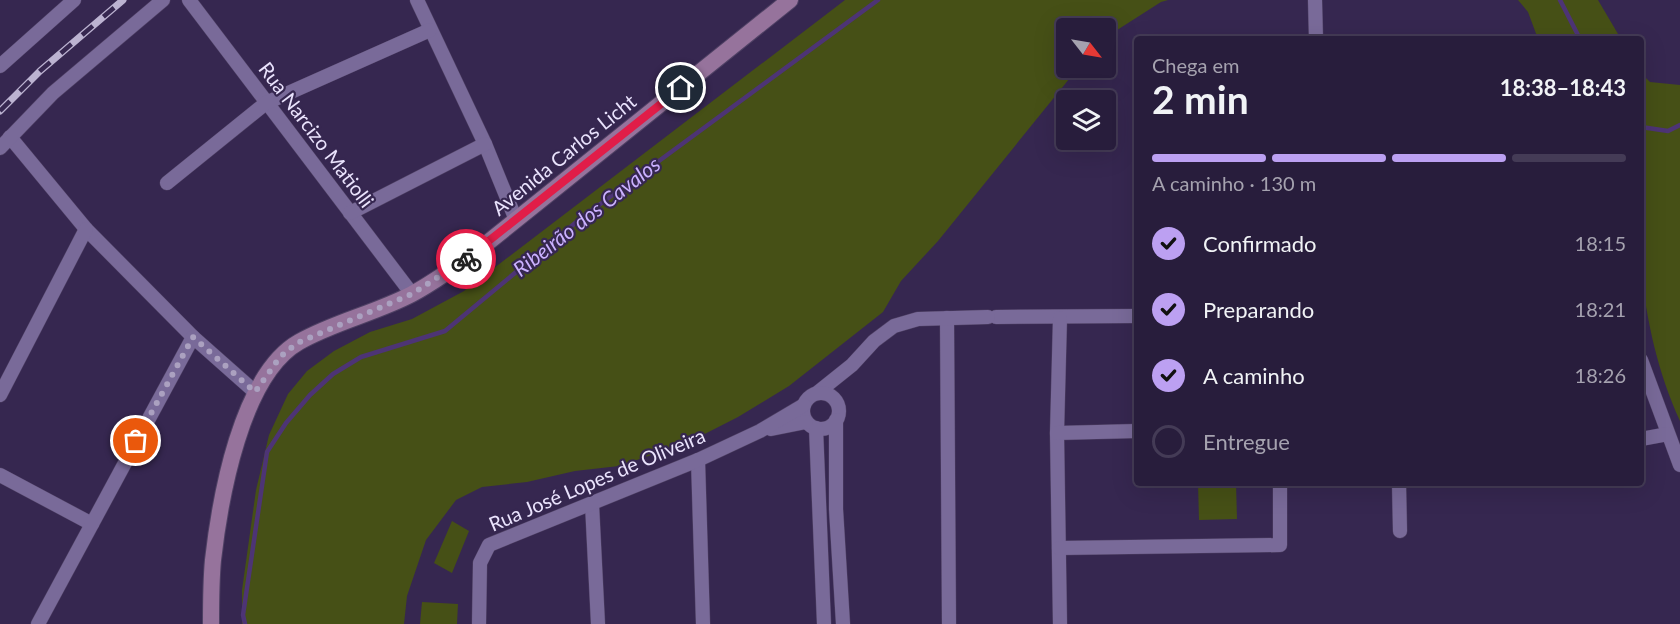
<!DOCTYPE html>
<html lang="pt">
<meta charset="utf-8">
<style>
:root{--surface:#281d3c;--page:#302643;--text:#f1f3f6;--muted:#a5a2af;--line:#443b56;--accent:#bca0f2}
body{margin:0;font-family:Lato,sans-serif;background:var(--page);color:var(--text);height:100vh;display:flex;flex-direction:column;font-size:22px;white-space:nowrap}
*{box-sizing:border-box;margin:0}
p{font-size:20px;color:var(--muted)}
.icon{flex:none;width:33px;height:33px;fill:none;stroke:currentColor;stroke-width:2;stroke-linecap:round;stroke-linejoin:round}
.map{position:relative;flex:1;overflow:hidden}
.panel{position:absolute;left:1134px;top:36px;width:510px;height:450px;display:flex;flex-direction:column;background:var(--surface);border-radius:6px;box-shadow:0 6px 24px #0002,0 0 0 2px var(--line)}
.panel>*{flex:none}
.needle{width:39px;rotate:121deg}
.fabs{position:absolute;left:1056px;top:18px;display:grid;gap:12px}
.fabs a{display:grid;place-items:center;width:60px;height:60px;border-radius:6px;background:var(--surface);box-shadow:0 6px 24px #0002,0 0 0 2px var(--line);font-size:30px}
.pin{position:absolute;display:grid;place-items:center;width:51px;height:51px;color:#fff;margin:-26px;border:3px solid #fff;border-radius:50%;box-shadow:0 2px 6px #0007}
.courier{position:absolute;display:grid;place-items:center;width:60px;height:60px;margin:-30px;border:4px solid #e11d48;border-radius:50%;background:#fff;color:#222;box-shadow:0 2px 8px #0007}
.summary em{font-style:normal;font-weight:700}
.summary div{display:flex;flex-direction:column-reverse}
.summary{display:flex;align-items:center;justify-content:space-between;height:102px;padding:0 18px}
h1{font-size:39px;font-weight:700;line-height:45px}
.bar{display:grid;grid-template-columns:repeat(4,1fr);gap:9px 6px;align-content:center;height:72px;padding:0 18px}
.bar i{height:8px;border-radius:4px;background:var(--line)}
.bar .on{background:var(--accent)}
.bar p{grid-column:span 4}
ol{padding:0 18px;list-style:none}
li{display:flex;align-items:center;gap:18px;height:66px}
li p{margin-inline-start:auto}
li .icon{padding:6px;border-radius:50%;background:var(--accent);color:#111;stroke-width:4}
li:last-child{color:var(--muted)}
li i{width:33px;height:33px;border:3px solid var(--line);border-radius:50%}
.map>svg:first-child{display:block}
.green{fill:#465016}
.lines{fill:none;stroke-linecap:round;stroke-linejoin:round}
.stream{stroke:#4d3475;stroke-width:4.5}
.minor-casing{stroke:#4f4164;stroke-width:15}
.secondary-casing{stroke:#4f4164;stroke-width:18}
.minor{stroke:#796a99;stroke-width:14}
.secondary{stroke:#96739c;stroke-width:16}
.rail-casing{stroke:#bcb3d1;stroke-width:7}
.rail{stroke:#362750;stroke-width:4.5;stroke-dasharray:14;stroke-linecap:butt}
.done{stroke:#aba1c0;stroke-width:6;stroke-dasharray:0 10.8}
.route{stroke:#e11d48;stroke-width:8}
.labels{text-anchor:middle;stroke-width:4.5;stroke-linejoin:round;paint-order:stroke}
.street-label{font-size:20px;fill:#eae3fd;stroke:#362750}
.water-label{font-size:21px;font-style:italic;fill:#cbb1ff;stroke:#362750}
</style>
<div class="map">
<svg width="1680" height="624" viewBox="0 0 1680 624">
<rect width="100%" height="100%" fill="#362750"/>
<g class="green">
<path d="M845 0H1168L1161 2 1114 32 1106 40V28H1066V68H1078L938 241 901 281 883 312 789 386 738 417 687 443 619 466 575 471 527 482 482 487 456 500 426 540 407 596 404 624H242V590L256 490 269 435 288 394 307 371 334 351 370 332 412 319 464 291Z"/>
<path d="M1518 0H1598L1621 39H1538L1528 12Z"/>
<path d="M1641 73 1650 82 1680 85V421C1658 373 1646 320 1641 267Z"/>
<path d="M1198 483H1236L1237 519 1199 520Z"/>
<path d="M452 521 469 531 452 573 434 563Z"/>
<path d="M422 602 458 604 457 624H420Z"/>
</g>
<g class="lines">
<g class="stream">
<path d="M1560 0 1580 39"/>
<path d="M1641 127 1668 131 1680 125"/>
<path d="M245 624 243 615 267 452 286 423 310 395 333 374 361 357 445 331 580 219 878 0"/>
</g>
<defs>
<g id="minor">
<path d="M189 0 412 294"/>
<path d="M417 0 485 144 516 220"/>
<path d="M1315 0 1316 39"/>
<path d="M0 66 74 0"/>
<path d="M10 137 86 229 193 337 255 392"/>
<path d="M0 148 53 93 163 0"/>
<path d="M167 183 266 103 430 30"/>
<path d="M350 213 485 144"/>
<path d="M996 317 1137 316"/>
<path d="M947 318 949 624"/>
<path d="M1060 318 1057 433 1060 624"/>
<path d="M1641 360 1680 465"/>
<path d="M817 393 852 365 874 341 894 326 918 319 988 317"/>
<circle cx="821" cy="411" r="18"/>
<path d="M0 395 86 229"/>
<path d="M836 420V509L843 624"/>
<path d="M816 428 824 624"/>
<path d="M771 429 806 422"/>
<path d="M1057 433 1137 431"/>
<path d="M1641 439 1668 434"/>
<path d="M698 460 703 624"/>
<path d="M0 475 92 524"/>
<path d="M1399 483 1400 531"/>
<path d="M592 504 598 624"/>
<path d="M1059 548 1280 545V483"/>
<path d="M38 624 193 337"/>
<path d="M479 624 480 563 489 545 698 460 760 431 804 405"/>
</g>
<path id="secondary" d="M211 624C211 603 211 581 213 560 220 499 241 375 299 342 334 322 376 313 412 294 431 284 448 271 466 260L790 0"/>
</defs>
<use href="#minor" class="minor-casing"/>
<use href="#secondary" class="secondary-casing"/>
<use href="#minor" class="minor"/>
<use href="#secondary" class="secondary"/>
<defs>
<path id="rail" d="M0 111 40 71 123 0"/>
</defs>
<use href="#rail" class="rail-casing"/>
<use href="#rail" class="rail"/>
</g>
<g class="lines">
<path class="done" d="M136 441 193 337 255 392 280 357 297 343 412 294 466 259"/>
<path class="route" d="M466 259 681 88"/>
</g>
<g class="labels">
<g class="street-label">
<text transform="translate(316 135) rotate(53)" y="7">Rua Narcizo Matiolli</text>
<text transform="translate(564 155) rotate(-39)" y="7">Avenida Carlos Licht</text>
<text transform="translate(597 480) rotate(-23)" y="7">Rua José Lopes de Oliveira</text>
</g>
<g class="water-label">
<text transform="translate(587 217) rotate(-38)" y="7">Ribeirão dos Cavalos</text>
</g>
</g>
</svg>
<div class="fabs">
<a><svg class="needle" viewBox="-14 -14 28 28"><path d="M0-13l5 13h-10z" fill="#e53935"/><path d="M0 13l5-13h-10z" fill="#a5a2af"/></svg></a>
<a><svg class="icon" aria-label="layers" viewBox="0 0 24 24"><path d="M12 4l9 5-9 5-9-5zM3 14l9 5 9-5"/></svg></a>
</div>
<div class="pin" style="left:136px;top:441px;background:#ea580c"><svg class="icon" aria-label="bag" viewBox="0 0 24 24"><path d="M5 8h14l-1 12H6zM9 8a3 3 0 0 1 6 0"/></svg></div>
<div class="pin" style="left:681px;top:88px;background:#1f2937"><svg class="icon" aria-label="home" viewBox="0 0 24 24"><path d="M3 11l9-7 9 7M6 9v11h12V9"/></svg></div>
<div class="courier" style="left:466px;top:259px"><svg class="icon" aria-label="bike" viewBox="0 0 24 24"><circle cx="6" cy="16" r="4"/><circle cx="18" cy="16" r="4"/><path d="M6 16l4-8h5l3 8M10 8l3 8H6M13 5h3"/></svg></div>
<section class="panel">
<div class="summary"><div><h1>2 min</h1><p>Chega em</p></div><em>18:38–18:43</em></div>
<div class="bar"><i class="on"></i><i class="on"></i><i class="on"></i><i></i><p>A caminho · 130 m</p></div>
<ol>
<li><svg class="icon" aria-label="check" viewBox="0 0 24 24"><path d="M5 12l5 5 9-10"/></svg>Confirmado<p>18:15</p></li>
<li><svg class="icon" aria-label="check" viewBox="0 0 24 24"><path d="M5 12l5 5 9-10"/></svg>Preparando<p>18:21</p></li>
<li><svg class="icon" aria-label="check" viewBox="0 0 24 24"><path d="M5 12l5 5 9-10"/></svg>A caminho<p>18:26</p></li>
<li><i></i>Entregue</li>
</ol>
</section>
</div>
